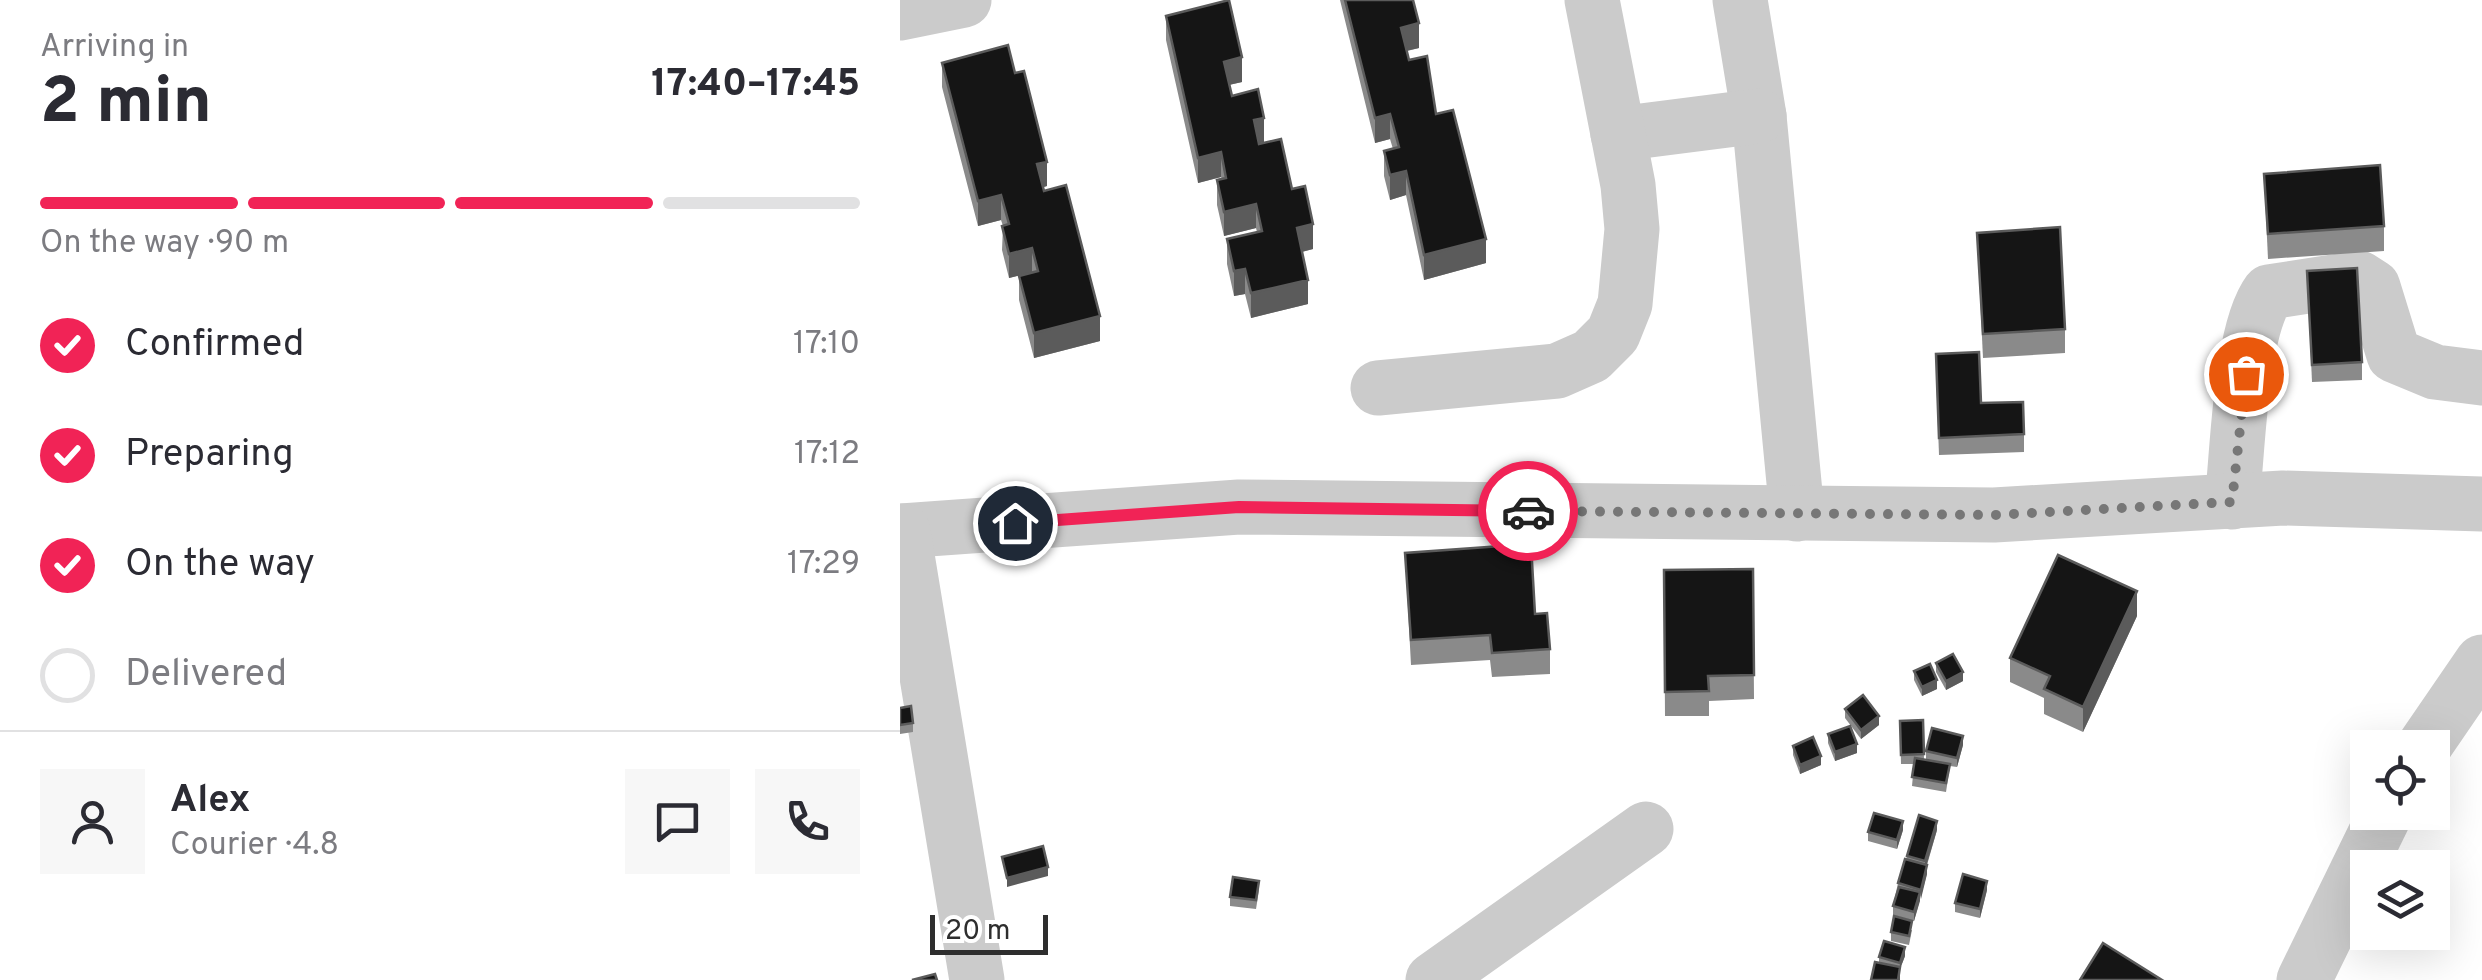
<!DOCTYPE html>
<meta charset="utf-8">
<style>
:root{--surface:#fff;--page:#f7f7f7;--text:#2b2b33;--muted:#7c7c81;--line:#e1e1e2;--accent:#f12356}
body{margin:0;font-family:Overpass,sans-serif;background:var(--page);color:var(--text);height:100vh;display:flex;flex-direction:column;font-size:38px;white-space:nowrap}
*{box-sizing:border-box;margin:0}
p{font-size:32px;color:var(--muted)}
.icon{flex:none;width:55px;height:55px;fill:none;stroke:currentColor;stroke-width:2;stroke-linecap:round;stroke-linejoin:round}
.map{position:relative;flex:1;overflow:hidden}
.side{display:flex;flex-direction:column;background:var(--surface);width:900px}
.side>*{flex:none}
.tools{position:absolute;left:1450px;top:730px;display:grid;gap:20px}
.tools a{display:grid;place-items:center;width:100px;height:100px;border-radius:0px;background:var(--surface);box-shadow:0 10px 40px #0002;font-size:50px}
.scale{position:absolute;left:30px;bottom:25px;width:118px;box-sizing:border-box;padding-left:10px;border:5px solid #2e2e2e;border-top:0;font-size:28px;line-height:35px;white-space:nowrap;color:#2e2e2e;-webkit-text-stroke:8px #fff;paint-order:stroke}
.pin{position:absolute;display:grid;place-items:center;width:85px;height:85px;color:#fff;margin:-42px;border:5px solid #fff;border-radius:50%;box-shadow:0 2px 10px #0007}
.courier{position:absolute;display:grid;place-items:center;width:100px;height:100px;margin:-50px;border:8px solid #f12356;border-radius:50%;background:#fff;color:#222;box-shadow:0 2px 12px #0007}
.summary em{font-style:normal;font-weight:800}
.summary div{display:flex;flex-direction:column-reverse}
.summary{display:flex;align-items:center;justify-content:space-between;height:170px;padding:0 40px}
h1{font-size:65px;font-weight:800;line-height:75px}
.bar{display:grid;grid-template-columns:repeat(4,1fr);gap:15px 10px;align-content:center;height:120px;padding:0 40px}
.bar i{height:12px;border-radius:8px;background:var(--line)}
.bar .current{background:var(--accent)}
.bar p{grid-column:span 4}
.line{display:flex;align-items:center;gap:25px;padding:0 40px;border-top:2px solid var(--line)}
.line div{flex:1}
.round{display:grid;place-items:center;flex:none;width:105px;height:105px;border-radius:0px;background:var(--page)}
ol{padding:0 40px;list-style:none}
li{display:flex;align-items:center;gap:30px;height:110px}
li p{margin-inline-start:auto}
li .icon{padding:10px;border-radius:50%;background:var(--accent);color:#fff;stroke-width:4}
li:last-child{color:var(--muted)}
li i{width:55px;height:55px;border:5px solid var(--line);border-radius:50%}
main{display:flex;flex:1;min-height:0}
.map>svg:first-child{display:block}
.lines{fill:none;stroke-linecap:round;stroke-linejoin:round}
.minor{stroke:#cbcbcb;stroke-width:55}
.wall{fill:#8a8a8a}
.shaded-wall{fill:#5b5b5b}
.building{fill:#151515;stroke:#5b5b5b;stroke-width:2.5}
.done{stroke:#777;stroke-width:10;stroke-dasharray:0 18}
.route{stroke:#f12356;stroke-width:12}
</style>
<main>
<section class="side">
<div class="summary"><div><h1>2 min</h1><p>Arriving in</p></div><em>17:40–17:45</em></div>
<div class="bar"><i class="current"></i><i class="current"></i><i class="current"></i><i></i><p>On the way · 90 m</p></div>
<ol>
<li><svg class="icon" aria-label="check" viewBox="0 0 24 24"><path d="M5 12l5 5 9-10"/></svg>Confirmed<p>17:10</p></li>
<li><svg class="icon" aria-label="check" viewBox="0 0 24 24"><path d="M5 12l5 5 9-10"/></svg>Preparing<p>17:12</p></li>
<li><svg class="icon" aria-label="check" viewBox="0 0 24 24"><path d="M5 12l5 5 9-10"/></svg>On the way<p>17:29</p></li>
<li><i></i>Delivered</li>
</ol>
<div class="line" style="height:180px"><a class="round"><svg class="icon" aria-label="person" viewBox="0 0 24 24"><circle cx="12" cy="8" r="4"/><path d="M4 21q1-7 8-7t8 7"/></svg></a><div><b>Alex</b><p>Courier · 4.8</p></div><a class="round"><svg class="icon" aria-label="chat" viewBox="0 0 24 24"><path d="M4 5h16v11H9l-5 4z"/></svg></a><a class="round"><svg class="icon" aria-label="phone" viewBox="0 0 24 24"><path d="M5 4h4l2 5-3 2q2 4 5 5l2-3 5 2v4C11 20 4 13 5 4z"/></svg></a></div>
</section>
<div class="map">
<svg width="1582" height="980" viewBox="0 0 1582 980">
<rect width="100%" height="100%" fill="#fff"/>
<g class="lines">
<g class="minor">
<path d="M840 0 859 116 897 514"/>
<path d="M0 13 64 0"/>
<path d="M718 134 859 116"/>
<path d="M478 388 657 371 691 356 713 334 725 304 732 229 728 185 692 0"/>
<path d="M1332 502C1338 451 1340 331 1369 292L1459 278 1473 287 1494 355 1535 372 1582 378"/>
<path d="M0 531 339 507 1094 515 1383 498 1582 504"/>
<path d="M3 531 77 980"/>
<path d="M1523 748 1582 662"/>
<path d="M533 980 746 829"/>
<path d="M1404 980 1486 812"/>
</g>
</g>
<g class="wall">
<path d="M440 0H513L519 48 507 51 509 60 536 114 586 263 524 280 506 195 490 200 484 176V151L493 149 490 139 475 143Z"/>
<path d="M266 16 342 82 329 85 332 96 364 142 359 143 392 189 413 249 402 252 408 304 351 318 345 294 334 296 327 264V239L357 232 356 228 324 236 317 205V180L322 179 321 177 298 183 266 40Z"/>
<path d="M42 63 147 186 143 187 200 341 134 358 119 300V276L132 272 109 278 102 250 103 226 101 220 78 226 42 87Z"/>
<path d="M1364 174 1484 226V251L1368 259Z"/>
<path d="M1077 233 1165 329V353L1083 358Z"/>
<path d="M1407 271 1462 362V380L1412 382Z"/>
<path d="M1036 372 1124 434V452L1039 455Z"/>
<path d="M505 553 635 614 650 649V674L592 677 590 660 511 665Z"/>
<path d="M853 569 854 699 809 701V716H765L764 570Z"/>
<path d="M1237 616 1183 732 1144 714V698L1110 682V658Z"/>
<path d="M1036 663 1063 681 1046 690 1036 672Z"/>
<path d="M1014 671 1037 689 1022 696 1014 680Z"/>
<path d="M0 708 13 723V732L0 734Z"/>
<path d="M945 709 979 725 961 739 945 718Z"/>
<path d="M1023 720 1024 759 1026 760V751L1063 745 1057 767 1050 766 1046 792 1012 786 1014 764H1001L1000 721Z"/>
<path d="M928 734 957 753 935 761 928 743Z"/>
<path d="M893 746 921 765 900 774 893 755Z"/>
<path d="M1003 830 997 849 968 841V832Z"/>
<path d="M1037 830 1027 865V874L1014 921 993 915V906L998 883 1007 856Z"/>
<path d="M359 890 356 909 330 906V897Z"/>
<path d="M1087 890 1080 918 1055 912V903Z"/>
<path d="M1012 930 1009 945 991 941V932Z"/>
<path d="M1005 956 1000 969V980H971L979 963V957Z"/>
</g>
<g class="shaded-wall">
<path d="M519 23V48L501 52V28Z"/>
<path d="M342 57V82L324 86V62Z"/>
<path d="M490 114V139L475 143V118Z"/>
<path d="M364 118V142L354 145V120Z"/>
<path d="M321 152V177L298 183V158Z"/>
<path d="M147 162V186L137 189V164Z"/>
<path d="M506 171V195L490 200V175Z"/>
<path d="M101 195V220L78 226V201Z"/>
<path d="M356 204V228L324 236V212Z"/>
<path d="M413 224V249L397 253V228Z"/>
<path d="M586 239V263L524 280V255Z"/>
<path d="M132 248V272L109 278V254Z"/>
<path d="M345 269V294L334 296V271Z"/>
<path d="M408 280V304L351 318V293Z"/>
<path d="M200 316V341L134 358V333Z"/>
<path d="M1237 591V616L1183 732V707Z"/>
<path d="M1063 672V681L1046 690V681Z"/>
<path d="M1037 680V689L1022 696V687Z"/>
<path d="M979 716V725L961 739V730Z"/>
<path d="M1063 736V745L1057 767V758Z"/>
<path d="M957 744V753L935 761V752Z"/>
<path d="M921 756V765L900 774V765Z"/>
<path d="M1003 821V830L997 849V840Z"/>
<path d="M1037 821V830L1025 870V861Z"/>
<path d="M1027 865V874L1021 899V890Z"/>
<path d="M148 867V876L107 887V878Z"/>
<path d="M1087 881V890L1080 918V909Z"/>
<path d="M1020 892V901L1014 921V912Z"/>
<path d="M1005 947V956L1000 969V980H998L1000 963Z"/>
</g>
<g class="building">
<path d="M329 0 342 57 324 62 332 96 358 89 364 118 354 120 359 144 381 139 392 189 405 186 413 224 397 228 408 280 351 293 345 269 334 271 327 239 362 231 356 204 324 212 317 180 326 178 321 152 298 158 266 16Z"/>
<path d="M445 0H513L519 23 501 28 509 60 527 56 536 114 553 110 586 239 524 255 506 171 490 175 484 151 499 147 490 114 475 118Z"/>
<path d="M108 45 115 73 124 71 147 162 137 164 144 191 166 185 200 316 134 333 119 276 138 271 132 248 109 254 102 226 109 224 101 195 78 201 42 63Z"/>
<path d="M1480 165 1484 226 1368 234 1364 174Z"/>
<path d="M1160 227 1165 329 1083 334 1077 233Z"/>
<path d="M1457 268 1462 362 1412 365 1407 271Z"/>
<path d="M1079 352 1081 403 1123 402 1124 434 1039 438 1036 354Z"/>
<path d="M631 544 635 614 647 613 650 649 592 653 590 635 511 640 505 553Z"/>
<path d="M1158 555 1237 591 1183 707 1144 689 1150 676 1110 658Z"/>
<path d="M853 569 854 675 808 676 809 691 765 692 764 570Z"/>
<path d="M1053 654 1063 672 1046 681 1036 663Z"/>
<path d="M1030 664 1037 680 1022 687 1014 671Z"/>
<path d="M963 695 979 716 961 730 945 709Z"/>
<path d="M11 706 13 723 0 725V708Z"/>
<path d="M1023 720 1024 754 1001 755 1000 721Z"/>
<path d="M950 726 957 744 935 752 928 734Z"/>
<path d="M1032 728 1063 736 1057 758 1026 751Z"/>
<path d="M913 737 921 756 900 765 893 746Z"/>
<path d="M1015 758 1050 764 1046 783 1012 777Z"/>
<path d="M974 813 1003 821 997 840 968 832Z"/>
<path d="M1019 815 1037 821 1025 861 1007 856Z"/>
<path d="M143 846 148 867 107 878 102 857Z"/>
<path d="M1005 859 1027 865 1021 890 998 883Z"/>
<path d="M1063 874 1087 881 1080 909 1055 903Z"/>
<path d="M333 877 359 881 356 900 330 897Z"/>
<path d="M999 887 1020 892 1014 912 993 906Z"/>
<path d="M994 916 1012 921 1009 936 991 932Z"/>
<path d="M984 941 1005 947 1000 963 979 957Z"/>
<path d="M1203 943 1262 980H1180Z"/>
<path d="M975 962 1000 967 998 980H971Z"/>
<path d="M35 974 37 980H12Z"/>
</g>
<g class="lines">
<path class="done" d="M628 511 1094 515 1332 502 1346 374"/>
<path class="route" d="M115 523 339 507 628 511"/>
</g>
</svg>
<div class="tools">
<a><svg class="icon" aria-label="locate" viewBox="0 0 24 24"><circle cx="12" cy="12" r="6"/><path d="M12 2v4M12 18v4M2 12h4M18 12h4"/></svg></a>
<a><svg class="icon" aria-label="layers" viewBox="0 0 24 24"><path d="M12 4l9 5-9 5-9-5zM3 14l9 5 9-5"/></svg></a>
</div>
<div class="scale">20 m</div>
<div class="pin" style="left:1346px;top:374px;background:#ea580c"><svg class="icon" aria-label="bag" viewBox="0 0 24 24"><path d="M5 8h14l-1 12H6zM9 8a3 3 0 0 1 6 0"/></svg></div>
<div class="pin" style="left:115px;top:523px;background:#1f2937"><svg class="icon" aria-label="home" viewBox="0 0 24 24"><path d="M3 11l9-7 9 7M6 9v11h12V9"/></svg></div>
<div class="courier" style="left:628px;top:511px"><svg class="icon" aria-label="car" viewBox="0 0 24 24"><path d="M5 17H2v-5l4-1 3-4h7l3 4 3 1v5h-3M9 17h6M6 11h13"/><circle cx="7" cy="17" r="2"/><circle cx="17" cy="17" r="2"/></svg></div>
</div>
</main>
